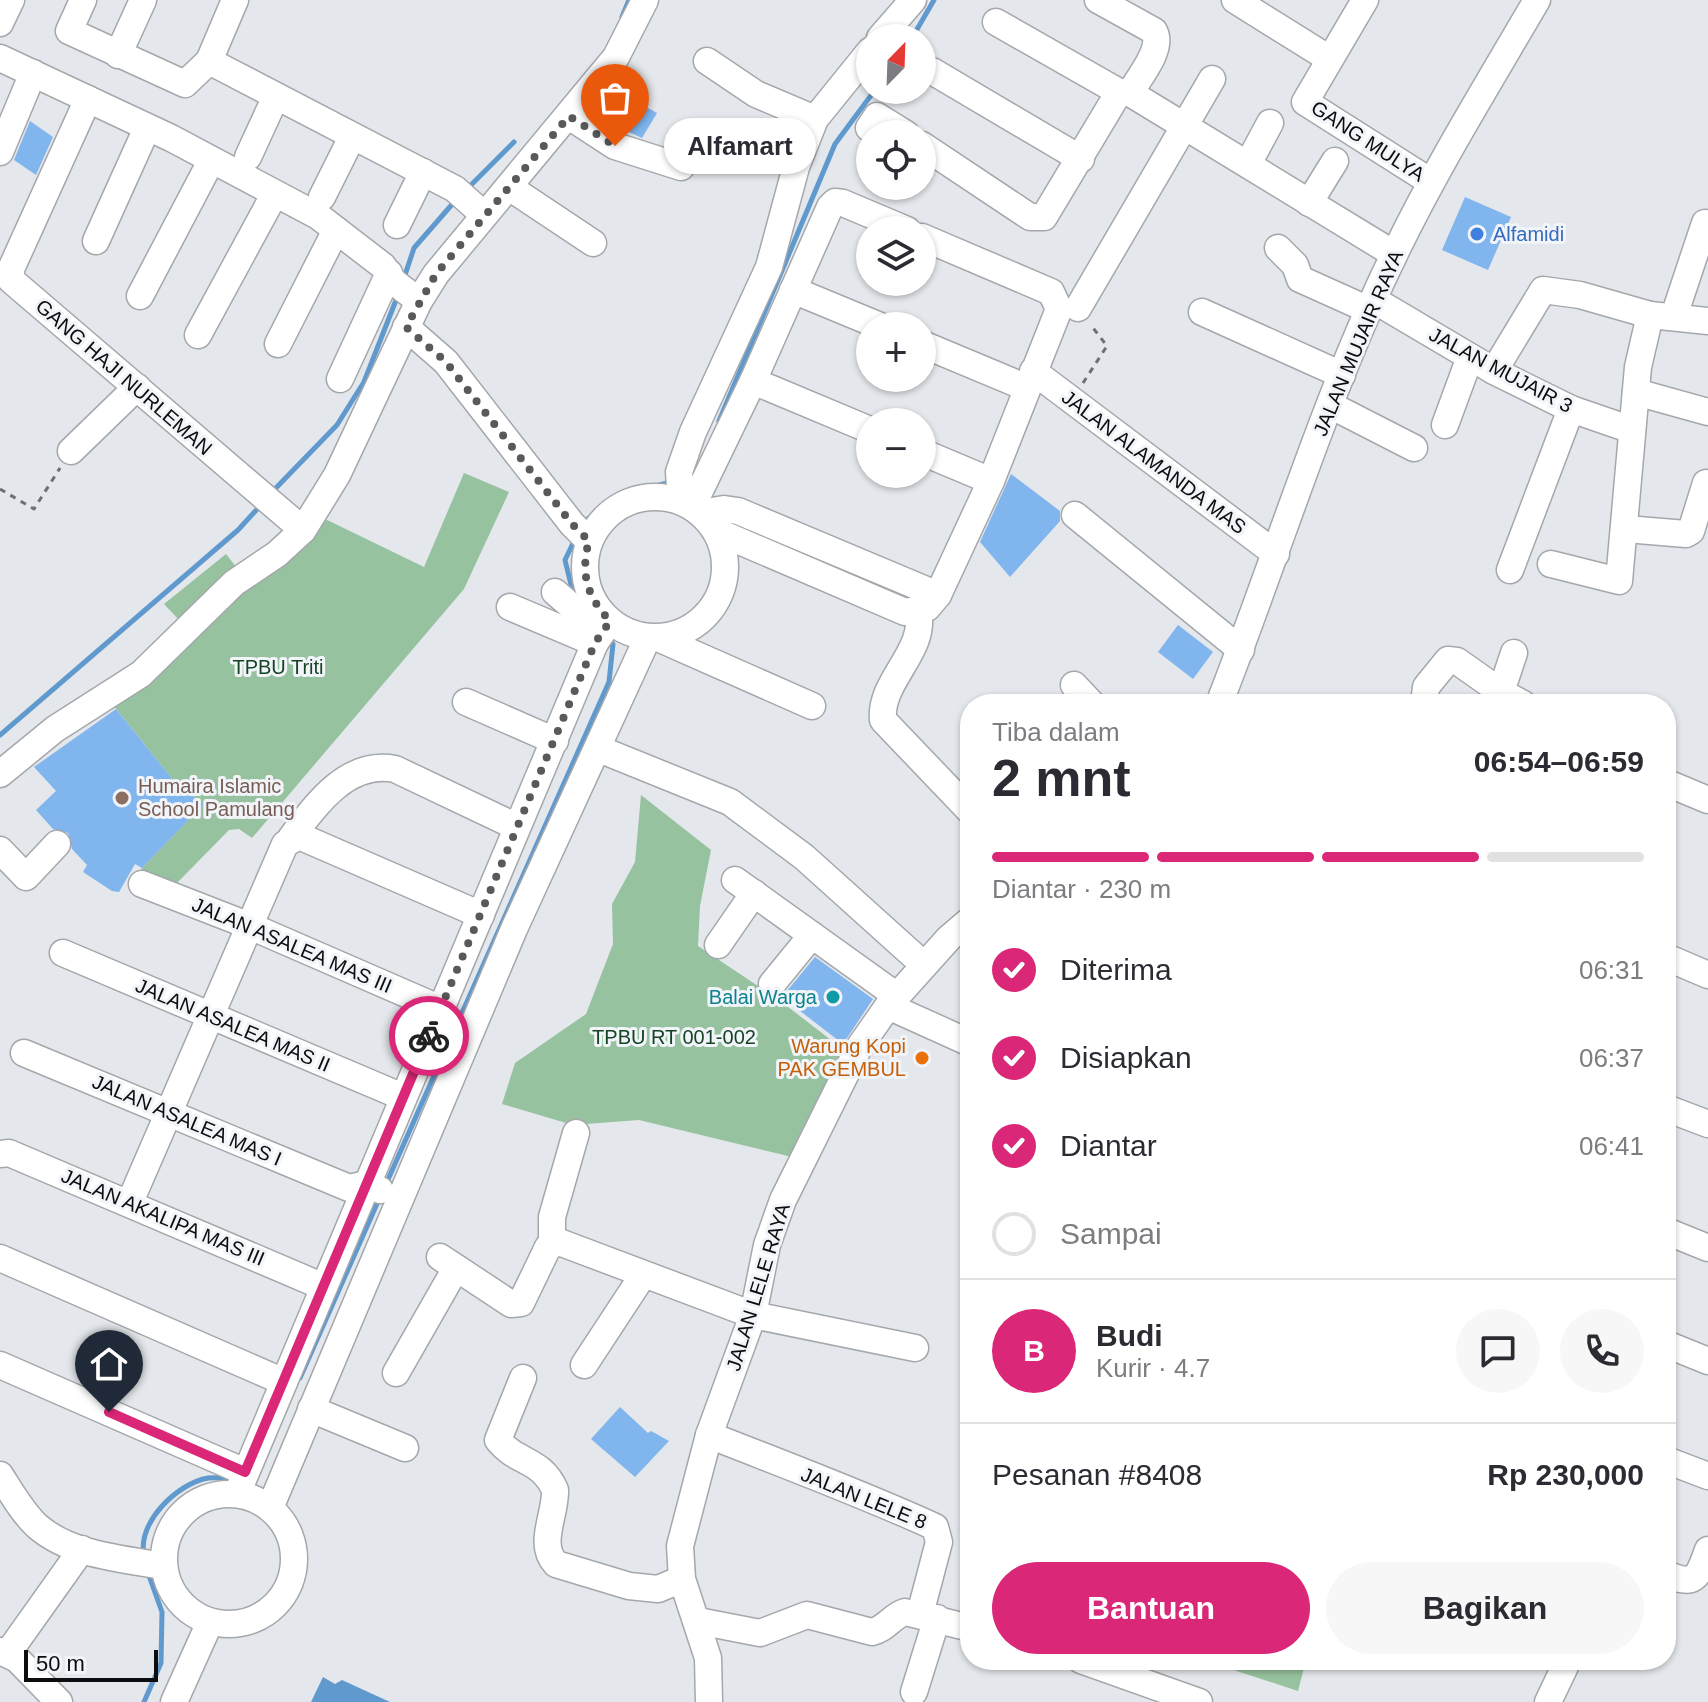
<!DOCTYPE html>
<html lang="id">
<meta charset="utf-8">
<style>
:root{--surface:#fff;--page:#f7f7f7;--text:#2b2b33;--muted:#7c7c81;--line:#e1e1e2;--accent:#db2777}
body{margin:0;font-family:Arial,sans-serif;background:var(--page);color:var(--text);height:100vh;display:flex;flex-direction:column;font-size:30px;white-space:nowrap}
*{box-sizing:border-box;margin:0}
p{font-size:26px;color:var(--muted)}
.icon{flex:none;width:44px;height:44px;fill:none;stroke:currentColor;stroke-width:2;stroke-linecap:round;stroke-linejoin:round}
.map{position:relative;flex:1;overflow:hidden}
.details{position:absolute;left:960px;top:694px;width:716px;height:976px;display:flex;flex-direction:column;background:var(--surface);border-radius:32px;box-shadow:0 2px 6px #0004}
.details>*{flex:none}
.needle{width:52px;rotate:23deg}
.buttons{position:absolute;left:856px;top:24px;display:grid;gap:16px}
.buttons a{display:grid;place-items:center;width:80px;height:80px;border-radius:50%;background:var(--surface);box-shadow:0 2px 6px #0004;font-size:40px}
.scale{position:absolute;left:24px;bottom:20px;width:134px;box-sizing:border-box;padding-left:8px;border:4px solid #0c0d0e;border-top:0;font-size:22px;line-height:28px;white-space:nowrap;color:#0c0d0e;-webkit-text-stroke:6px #f1f4f8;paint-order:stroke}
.pin{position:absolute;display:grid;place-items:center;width:68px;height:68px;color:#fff;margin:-82px -34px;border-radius:50% 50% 50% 0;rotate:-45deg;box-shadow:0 0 8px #0007}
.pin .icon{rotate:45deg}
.courier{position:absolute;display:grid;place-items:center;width:80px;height:80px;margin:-40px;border:6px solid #db2777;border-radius:50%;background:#fff;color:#222;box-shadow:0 2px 10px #0007}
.bubble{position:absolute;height:56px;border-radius:28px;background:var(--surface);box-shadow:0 2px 6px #0004;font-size:26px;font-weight:700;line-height:56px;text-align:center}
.head em{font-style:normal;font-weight:700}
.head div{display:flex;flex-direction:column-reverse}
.head{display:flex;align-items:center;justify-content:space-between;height:136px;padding:0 32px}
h1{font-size:52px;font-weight:700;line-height:60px}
.bar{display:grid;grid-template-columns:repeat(4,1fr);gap:12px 8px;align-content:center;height:96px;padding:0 32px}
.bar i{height:10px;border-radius:6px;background:var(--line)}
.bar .selected{background:var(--accent)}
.bar p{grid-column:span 4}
.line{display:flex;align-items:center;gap:20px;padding:0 32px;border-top:2px solid var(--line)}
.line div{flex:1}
.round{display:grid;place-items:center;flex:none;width:84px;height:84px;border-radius:42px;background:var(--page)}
ol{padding:0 32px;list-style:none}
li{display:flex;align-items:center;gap:24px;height:88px}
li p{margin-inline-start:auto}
li .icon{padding:8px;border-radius:50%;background:var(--accent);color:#fff;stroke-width:4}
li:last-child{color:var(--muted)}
li i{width:44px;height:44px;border:4px solid var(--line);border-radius:50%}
.cta{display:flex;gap:16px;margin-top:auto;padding:16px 32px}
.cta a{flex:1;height:92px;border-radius:48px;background:var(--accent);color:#fff;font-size:32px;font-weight:700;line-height:92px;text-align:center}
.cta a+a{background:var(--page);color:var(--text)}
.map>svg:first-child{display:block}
.green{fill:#97c29f}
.water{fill:#5f99cd}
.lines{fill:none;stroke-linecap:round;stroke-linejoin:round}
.stream{stroke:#5f99cd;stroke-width:5}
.building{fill:#80b5ed}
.minor-casing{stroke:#a4a7ab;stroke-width:29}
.path{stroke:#6e7072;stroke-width:3;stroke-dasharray:6 6;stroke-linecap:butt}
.minor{stroke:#fff;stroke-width:26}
.done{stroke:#58595b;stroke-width:8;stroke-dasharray:0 14.4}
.route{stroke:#db2777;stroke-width:10}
.shop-dot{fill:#3f7fe0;stroke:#f1f4f8;stroke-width:3}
.education-dot{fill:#8d6e63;stroke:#f1f4f8;stroke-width:3}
.culture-dot{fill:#0f9aa8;stroke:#f1f4f8;stroke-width:3}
.food-dot{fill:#e8710a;stroke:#f1f4f8;stroke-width:3}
.labels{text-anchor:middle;stroke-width:6;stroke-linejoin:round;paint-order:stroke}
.street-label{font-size:20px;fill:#0c0d0e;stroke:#f1f4f8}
.shop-label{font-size:20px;fill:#366cbe;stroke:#f1f4f8;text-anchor:start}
.park-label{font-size:20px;fill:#154423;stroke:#f1f4f8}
.education-label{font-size:20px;fill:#785e54;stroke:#f1f4f8;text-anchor:start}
.culture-label{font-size:20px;fill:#0d838f;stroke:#f1f4f8;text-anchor:end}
.food-label{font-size:20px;fill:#c56008;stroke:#f1f4f8;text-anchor:end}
</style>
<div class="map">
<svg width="1708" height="1702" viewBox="0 0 1708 1702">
<rect width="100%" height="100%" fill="#e4e7eb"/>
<g class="green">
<path d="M464 473 509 492 464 589 252 838 239 829 229 830 174 886 141 869 204 804 178 786 113 705 193 635 164 604 226 554 248 582 321 517 424 567Z"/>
<path d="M641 795 711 850 700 906 698 946 779 1000 844 1050 792 1157 639 1120 573 1125 502 1104 515 1063 586 1014 613 944 612 904 635 862Z"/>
<path d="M1203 1660H1306L1298 1691Z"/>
</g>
<path class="water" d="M323 1677 335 1684 342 1680 390 1702H311Z"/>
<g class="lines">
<g class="stream">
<path d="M622 17 629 0"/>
<path d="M912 38 934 0"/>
<path d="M468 188 514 142"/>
<path d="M404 278 414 248 455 201"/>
<path d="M719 421 835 144 875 90"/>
<path d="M272 492 337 425 364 382 398 295"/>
<path d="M583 523C615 495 631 494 670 482"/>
<path d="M573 593 565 560 575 539"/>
<path d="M0 735 238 530 260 506"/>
<path d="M386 1184 609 682 613 644 609 639"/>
<path d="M300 1378 380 1197"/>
<path d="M144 1555C137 1522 178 1483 208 1478 216 1477 225 1478 233 1479"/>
<path d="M144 1702 161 1663 162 1612 148 1573"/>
</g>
</g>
<g class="building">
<path d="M621 93 657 113 642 138 605 121Z"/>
<path d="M30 121 53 137 36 175 14 160Z"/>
<path d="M1465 197 1511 217 1488 270 1442 250Z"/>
<path d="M1011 474 1060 511V521L1010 577 980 542Z"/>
<path d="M1178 625 1213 652 1193 679 1158 652Z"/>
<path d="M116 709 178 786 204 804 142 868 135 864 119 892 112 891 83 872 87 865 72 849 68 833 53 829 36 810 56 791 34 767Z"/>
<path d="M815 957 873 999 843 1044 782 997Z"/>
<path d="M620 1407 648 1433 651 1431 669 1441 635 1477 591 1439Z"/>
</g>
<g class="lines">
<defs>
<g id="minor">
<path d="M83 0 69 31 185 84 209 61 235 0"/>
<path d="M1235 0 1328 58"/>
<path d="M1365 0 1305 102 1431 182"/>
<path d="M996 22 1119 92"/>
<path d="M0 23 11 0"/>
<path d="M880 38 913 0"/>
<path d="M118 55 143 0"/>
<path d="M0 58 171 138 318 216 383 266 394 282 419 301"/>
<path d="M209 61 455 189 484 215"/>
<path d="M707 61 756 94 815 119"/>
<path d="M932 71 1081 159"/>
<path d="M1130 93 1394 254"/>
<path d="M88 99 11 269V280L303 530"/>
<path d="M569 116 615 146 681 167"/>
<path d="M869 128 877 116 906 134"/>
<path d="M922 145 1030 217H1044L1119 92 1130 93C1139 77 1164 49 1154 31L1098 0"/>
<path d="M0 152 33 73"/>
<path d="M248 157 276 96"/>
<path d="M1248 164 1270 123"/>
<path d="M509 187 593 243"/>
<path d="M322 197 352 137"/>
<path d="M1309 203 1335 161"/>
<path d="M397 225 423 172"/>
<path d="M96 241 147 128"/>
<path d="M1278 248 1295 265 1300 279 1369 310"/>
<path d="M793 290 880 326"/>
<path d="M140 296 211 161"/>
<path d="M1374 300 1494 371 1571 409 1632 430"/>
<path d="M1078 308 1212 79"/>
<path d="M1202 312 1342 375"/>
<path d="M1674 316 1705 223"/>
<path d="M406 327 446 362 572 524 589 541"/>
<path d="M198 335 274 195"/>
<path d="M278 344 336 230"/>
<path d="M922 344 1025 387"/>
<path d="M1033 371 1276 554"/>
<path d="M1494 371 1543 290 1580 295 1650 315"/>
<path d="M340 379 389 273"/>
<path d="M753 381 870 430"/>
<path d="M1636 392 1708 412"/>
<path d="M1330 405 1414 448"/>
<path d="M1445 425 1470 357"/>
<path d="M71 451 137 387"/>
<path d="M922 452 991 481"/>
<circle cx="655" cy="567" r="70"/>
<path d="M692 507 680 486 679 472 693 432 769 267 796 167 815 119 870 51"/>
<path d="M692 507 753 381 830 207 835 202 843 203 907 230"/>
<path d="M700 513 724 509 738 511 938 595"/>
<path d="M1075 515 1241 650"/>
<path d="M1626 529 1686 534 1691 531 1706 483"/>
<path d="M716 531 905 612 927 608 938 595 991 481 1059 309 1051 292 922 237"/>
<path d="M1551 564 1619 581 1638 367 1650 315 1708 321"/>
<path d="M1510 570 1571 409"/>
<path d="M555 592 601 632"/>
<path d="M510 607 595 643"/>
<path d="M918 612C927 651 879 681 883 720L970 811"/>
<path d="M658 638 812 706"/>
<path d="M1514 653 1501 692 1523 704"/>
<path d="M1074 685 1092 704"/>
<path d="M466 702 555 741"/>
<path d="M1219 704C1278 554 1324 398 1395 253 1437 166 1488 84 1537 0"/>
<path d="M1424 704 1426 687 1448 660 1457 661 1501 692"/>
<path d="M599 749 730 802 804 857 924 965"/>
<path d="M0 774 55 729 141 674 234 583 277 554 303 530 337 475 419 301 436 274 616 57 645 0"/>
<path d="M1672 785 1708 800"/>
<path d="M291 838C317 803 348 760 395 769L517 827"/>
<path d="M0 850 26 877 57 844"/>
<path d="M735 880 897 996"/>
<path d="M142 884 250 926 441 1009"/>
<path d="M718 945 754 893"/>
<path d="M63 953 403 1097"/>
<path d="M1666 957 1708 975"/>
<path d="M772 984 812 935"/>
<path d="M888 1006 970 1043"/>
<path d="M24 1053 349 1188 367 1184 380 1190"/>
<path d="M1666 1108 1708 1124"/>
<path d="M0 1154 9 1153 324 1287"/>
<path d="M130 1202 285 844 299 836 481 915"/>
<path d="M1666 1231 1708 1248"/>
<path d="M552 1243V1217L576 1133"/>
<path d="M440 1257 511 1304 521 1303 548 1247 559 1242 753 1315 915 1348"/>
<path d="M0 1258 284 1382"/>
<path d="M1666 1344 1708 1361"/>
<path d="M0 1365 245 1472"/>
<path d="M584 1365 643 1275"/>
<path d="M396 1373 456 1268"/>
<path d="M523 1378 498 1440C517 1464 541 1458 555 1490 556 1515 537 1544 556 1564L629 1586 658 1589 682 1579"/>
<path d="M311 1409 405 1448"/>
<path d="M709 1435C785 1465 861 1493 935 1527L939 1542 920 1614"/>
<path d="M1666 1460 1708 1476"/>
<path d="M0 1475C11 1492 22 1512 37 1526 70 1555 123 1559 163 1566"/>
<path d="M237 1494 595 643 610 621"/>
<circle cx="229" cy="1559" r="65"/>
<path d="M270 1508 514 929 648 637"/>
<path d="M1666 1574C1696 1587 1698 1577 1708 1550"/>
<path d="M698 1621 760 1633 807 1615 872 1632C886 1629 892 1616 905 1612L970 1628"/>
<path d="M0 1651 17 1659 59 1702"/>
<path d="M8 1653 82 1549"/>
<path d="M1081 1660 1199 1702"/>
<path d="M914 1692 937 1618"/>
<path d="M174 1702 210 1622"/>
<path d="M709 1702 708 1658 682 1579 680 1546 709 1435 753 1315 767 1245 783 1200 858 1049 888 1006 949 938 970 920"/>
<path d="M1548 1702 1568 1660"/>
</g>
</defs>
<use href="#minor" class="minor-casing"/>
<g class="path">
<path d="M1083 383 1107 346 1090 324"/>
<path d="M0 489 34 509 60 468"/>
</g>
<use href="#minor" class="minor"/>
</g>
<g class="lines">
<path class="done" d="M429 1036 595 643 610 621C587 597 580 573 589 541L572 524 446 362 406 327 436 274 569 116 615 146"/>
<path class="route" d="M109 1412 245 1472 429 1036"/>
</g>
<circle class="shop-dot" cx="1477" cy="234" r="8"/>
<circle class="education-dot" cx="122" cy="798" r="8"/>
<circle class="culture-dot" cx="833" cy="997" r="8"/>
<circle class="food-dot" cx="922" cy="1058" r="8"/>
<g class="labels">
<g class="street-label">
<text transform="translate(1368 141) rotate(33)" y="7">GANG MULYA</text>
<text transform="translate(1358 343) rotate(-67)" y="7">JALAN MUJAIR RAYA</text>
<text transform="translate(1501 370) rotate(28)" y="7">JALAN MUJAIR 3</text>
<text transform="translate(124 377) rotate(41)" y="7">GANG HAJI NURLEMAN</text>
<text transform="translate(1154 462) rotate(37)" y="7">JALAN ALAMANDA MAS</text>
<text transform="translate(292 945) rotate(23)" y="7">JALAN ASALEA MAS III</text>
<text transform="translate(233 1025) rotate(23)" y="7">JALAN ASALEA MAS II</text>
<text transform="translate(187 1120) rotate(23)" y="7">JALAN ASALEA MAS I</text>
<text transform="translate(163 1217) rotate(23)" y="7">JALAN AKALIPA MAS III</text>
<text transform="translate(758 1287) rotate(-73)" y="7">JALAN LELE RAYA</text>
<text transform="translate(864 1498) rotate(22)" y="7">JALAN LELE 8</text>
</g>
<g class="shop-label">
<text x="1493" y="241">Alfamidi</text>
</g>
<g class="park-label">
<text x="278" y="674">TPBU Triti</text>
<text x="674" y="1044">TPBU RT 001-002</text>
</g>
<g class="education-label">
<text x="138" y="793">Humaira Islamic<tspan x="138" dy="23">School Pamulang</tspan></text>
</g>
<g class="culture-label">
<text x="817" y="1004">Balai Warga</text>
</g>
<g class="food-label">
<text x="906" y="1053">Warung Kopi<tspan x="906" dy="23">PAK GEMBUL</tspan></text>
</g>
</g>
</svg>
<div class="buttons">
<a><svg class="needle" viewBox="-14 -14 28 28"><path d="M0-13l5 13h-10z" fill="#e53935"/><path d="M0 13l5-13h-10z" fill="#7c7c81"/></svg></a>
<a><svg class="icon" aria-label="locate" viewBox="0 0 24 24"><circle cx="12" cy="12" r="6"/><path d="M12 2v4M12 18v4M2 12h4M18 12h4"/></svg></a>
<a><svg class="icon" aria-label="layers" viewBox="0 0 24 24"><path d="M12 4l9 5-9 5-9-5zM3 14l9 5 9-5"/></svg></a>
<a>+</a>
<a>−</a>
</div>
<div class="scale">50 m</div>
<div class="pin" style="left:615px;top:146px;background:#ea580c"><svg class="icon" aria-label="bag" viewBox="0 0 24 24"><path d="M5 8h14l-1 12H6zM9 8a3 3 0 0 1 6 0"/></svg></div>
<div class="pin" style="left:109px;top:1412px;background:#1f2937"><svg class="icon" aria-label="home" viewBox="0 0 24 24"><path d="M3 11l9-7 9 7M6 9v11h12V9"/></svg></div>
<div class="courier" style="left:429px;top:1036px"><svg class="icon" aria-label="bike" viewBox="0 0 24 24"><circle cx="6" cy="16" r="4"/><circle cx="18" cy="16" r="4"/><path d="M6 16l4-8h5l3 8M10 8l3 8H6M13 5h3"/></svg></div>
<div class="bubble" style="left:664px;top:118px;width:152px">Alfamart</div>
<section class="details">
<div class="head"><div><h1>2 mnt</h1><p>Tiba dalam</p></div><em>06:54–06:59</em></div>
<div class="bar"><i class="selected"></i><i class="selected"></i><i class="selected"></i><i></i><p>Diantar · 230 m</p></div>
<ol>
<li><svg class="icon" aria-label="check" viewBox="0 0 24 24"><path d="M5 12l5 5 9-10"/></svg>Diterima<p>06:31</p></li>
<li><svg class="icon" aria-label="check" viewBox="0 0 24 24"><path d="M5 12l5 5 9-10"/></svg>Disiapkan<p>06:37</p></li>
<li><svg class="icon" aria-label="check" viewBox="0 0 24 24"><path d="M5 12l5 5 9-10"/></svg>Diantar<p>06:41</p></li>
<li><i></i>Sampai</li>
</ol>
<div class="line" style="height:144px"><b class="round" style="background:var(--accent);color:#fff">B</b><div><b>Budi</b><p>Kurir · 4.7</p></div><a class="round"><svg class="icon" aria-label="chat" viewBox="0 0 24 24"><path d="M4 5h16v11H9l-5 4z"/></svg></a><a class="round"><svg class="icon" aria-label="phone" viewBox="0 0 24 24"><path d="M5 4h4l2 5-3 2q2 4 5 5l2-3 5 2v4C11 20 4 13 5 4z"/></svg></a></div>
<div class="line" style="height:104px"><div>Pesanan #8408</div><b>Rp 230,000</b></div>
<div class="cta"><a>Bantuan</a><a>Bagikan</a></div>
</section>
</div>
